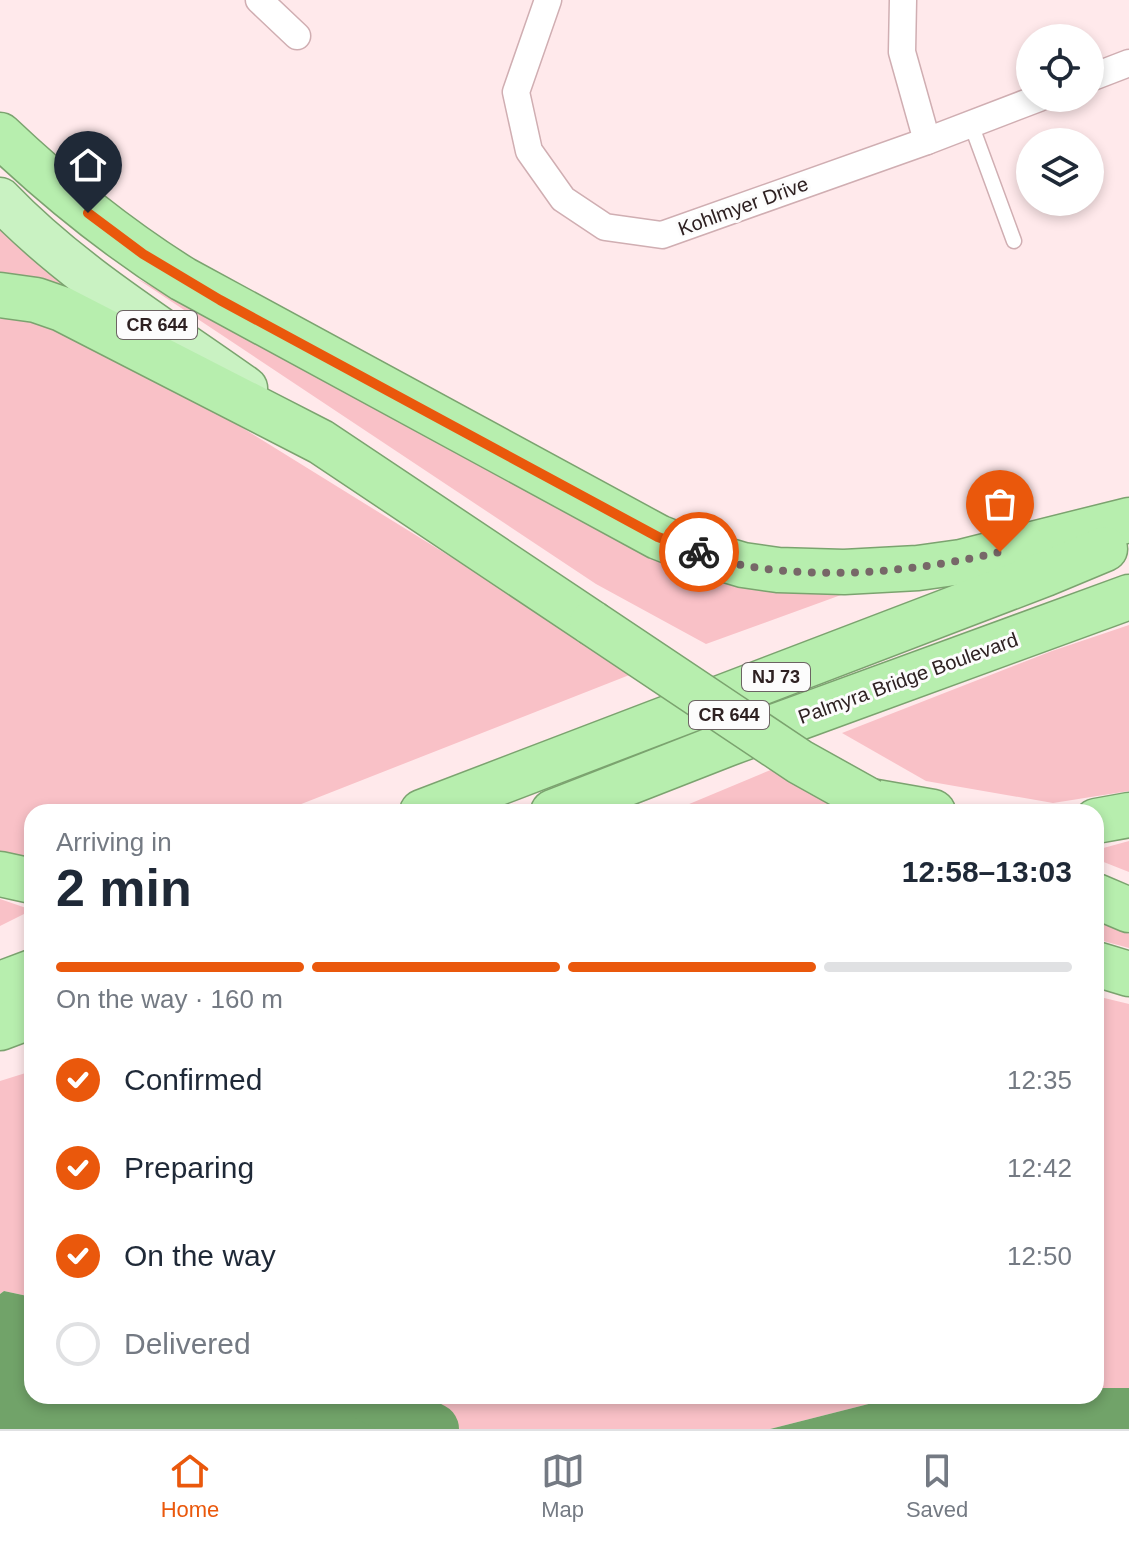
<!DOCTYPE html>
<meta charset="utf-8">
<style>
:root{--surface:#fff;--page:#f6f6f7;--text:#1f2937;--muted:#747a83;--line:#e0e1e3;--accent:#ea580c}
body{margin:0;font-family:Arial,sans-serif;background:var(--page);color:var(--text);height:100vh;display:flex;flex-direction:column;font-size:30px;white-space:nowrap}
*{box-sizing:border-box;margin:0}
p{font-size:26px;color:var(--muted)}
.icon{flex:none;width:44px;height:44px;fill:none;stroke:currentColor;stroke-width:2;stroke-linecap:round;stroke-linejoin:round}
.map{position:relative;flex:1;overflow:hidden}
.drawer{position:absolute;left:24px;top:804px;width:1080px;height:600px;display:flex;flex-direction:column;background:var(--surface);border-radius:24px;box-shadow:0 4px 12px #0003}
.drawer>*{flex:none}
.controls{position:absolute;left:1016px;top:24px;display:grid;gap:16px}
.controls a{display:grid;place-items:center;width:88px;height:88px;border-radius:50%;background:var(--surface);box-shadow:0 4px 12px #0003;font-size:40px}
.pin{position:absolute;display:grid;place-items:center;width:68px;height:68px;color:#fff;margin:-82px -34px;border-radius:50% 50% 50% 0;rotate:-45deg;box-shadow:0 0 8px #0007}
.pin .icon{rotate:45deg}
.courier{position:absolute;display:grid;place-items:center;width:80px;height:80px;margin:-40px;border:6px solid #ea580c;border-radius:50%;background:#fff;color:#222;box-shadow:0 2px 10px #0007}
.headline em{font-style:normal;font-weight:800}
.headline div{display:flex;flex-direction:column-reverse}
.headline{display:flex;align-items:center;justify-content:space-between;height:136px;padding:0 32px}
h1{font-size:52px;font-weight:800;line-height:60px}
.bar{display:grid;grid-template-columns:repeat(4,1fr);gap:12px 8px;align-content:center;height:96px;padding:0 32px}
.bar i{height:10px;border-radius:6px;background:var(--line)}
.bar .current{background:var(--accent)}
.bar p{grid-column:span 4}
ol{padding:0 32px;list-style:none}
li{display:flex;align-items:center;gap:24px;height:88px}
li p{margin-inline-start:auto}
li .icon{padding:8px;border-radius:50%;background:var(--accent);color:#fff;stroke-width:4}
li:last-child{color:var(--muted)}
li i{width:44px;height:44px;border:4px solid var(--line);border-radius:50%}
.tab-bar{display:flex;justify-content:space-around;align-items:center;height:112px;border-top:2px solid var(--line);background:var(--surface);font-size:22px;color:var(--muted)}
.tab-bar a{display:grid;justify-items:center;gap:4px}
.tab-bar .current{color:var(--accent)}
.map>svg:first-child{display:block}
.green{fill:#f9c1c7}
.water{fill:#71a369}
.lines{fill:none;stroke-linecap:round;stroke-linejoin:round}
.river{stroke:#71a369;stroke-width:52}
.service-casing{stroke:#d0aeb2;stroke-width:17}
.minor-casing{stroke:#d0aeb2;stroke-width:29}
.primary-casing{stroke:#7ba36f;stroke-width:45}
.trunk-casing{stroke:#7ba36f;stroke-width:47}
.service{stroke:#fff;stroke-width:14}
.minor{stroke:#fff;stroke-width:26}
.primary{stroke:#c9f2c2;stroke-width:42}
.trunk{stroke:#b7eeae;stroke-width:44}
.trunk-bridge-casing{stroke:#7ba36f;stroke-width:47;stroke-linecap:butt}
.trunk-bridge{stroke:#b7eeae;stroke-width:44}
.done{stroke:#776768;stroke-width:8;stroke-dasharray:0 14.4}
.route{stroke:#ea580c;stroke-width:10}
.labels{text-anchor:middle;stroke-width:6;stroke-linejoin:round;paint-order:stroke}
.shield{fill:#fcfcfc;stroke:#6c6363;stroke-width:2}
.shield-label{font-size:18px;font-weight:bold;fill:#2e2122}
.street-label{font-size:20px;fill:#2e2122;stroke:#fcfcfc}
</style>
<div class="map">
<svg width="1129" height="1429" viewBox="0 0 1129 1429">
<rect width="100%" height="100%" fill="#ffe9eb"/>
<g class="green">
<path d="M0 226 80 293 0 279Z"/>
<path d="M136 278 464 448 700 578 841 595 706 644 596 584Z"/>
<path d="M28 317 207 406 637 672 281 812H32V859L0 851V319Z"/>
<path d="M1129 625V791L1053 803 926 781 842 733 1052 651Z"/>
<path d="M773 769 865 812H670Z"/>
<path d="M1129 841V872L1096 859V850Z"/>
<path d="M0 899 32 910 0 926Z"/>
<path d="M1096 919 1129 934V948L1096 939Z"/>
<path d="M1096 996 1129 1004V1388H1096Z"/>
<path d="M32 1071V1297L4 1291 0 1294V1081Z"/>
<path d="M359 1396H900L770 1429H456Z"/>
</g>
<g class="water">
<path d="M4 1291 32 1297V1396H359L456 1429H0V1294Z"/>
<path d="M1096 1388H1129V1429H770L900 1396H1096Z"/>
</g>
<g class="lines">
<path class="river" d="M369 1396 433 1429"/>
<defs>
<path id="service" d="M971 124 1014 241"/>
<g id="minor">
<path d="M259 0 297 36"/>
<path d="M548 0 516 92 529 151 563 199 605 227 662 235 927 141 1039 98"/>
<path d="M903 0 902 52 927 141"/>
<path d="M1090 78 1129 63"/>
</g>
<path id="primary" d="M0 199C72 274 162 328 246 388"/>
<g id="trunk">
<path d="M0 135C57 189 116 237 183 279L658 537 686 548 743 565 778 570 844 572 918 568 961 562 1129 520"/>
<path d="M0 295 36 300 62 309 321 442 592 623"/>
<path d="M870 801 933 812"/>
<path d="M422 812 1045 574 1105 549"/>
<path d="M553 812 727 744 1129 597"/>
<path d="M1096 821 1129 815"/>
<path d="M0 874 32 881"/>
<path d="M1096 896 1129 910"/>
<path d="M1096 964 1129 974"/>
<path d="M0 984 32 972"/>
<path d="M0 1028 32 1016"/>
</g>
</defs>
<use href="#service" class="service-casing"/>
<use href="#minor" class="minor-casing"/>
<use href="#primary" class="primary-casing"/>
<use href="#trunk" class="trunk-casing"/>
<use href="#service" class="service"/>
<use href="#minor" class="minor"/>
<use href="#primary" class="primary"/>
<use href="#trunk" class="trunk"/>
<defs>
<path id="trunk-bridge" d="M592 623 800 762 870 801"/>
</defs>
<use href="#trunk-bridge" class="trunk-bridge-casing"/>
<use href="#trunk-bridge" class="trunk-bridge"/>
</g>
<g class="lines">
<path class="done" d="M699 552C714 557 730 563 747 566 829 580 920 571 1000 552"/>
<path class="route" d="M88 213 143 254 220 300 658 537 699 552"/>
</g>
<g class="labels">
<g class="shield">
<rect x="117" y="311" width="80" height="28" rx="6"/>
<rect x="742" y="663" width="68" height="28" rx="6"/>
<rect x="689" y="701" width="80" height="28" rx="6"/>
</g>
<g class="shield-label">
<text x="157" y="331">CR 644</text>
<text x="776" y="683">NJ 73</text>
<text x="729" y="721">CR 644</text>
</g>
<g class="street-label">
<text transform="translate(743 206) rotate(-20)" y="7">Kohlmyer Drive</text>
<text transform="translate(908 678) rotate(-20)" y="7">Palmyra Bridge Boulevard</text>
</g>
</g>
</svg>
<div class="controls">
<a><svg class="icon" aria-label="locate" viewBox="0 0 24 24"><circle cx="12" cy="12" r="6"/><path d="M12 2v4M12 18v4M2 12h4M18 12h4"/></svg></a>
<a><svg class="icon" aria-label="layers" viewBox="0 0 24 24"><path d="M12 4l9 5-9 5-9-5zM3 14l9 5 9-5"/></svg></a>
</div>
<div class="pin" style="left:1000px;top:552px;background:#ea580c"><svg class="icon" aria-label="bag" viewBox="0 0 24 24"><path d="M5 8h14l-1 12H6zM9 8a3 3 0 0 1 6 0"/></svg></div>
<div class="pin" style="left:88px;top:213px;background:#1f2937"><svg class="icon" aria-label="home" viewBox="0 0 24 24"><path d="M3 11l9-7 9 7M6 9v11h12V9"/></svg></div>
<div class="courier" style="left:699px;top:552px"><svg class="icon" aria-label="bike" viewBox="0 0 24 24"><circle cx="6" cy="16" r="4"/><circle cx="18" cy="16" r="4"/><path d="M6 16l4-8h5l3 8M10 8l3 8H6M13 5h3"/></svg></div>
<section class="drawer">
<div class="headline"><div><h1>2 min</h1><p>Arriving in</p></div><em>12:58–13:03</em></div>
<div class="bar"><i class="current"></i><i class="current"></i><i class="current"></i><i></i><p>On the way · 160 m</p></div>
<ol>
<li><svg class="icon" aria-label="check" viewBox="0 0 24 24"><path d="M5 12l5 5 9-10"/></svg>Confirmed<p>12:35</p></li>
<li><svg class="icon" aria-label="check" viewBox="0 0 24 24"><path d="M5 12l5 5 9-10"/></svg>Preparing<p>12:42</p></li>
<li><svg class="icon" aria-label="check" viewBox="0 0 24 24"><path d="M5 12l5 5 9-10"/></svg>On the way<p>12:50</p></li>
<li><i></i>Delivered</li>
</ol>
</section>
</div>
<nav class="tab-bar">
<a class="current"><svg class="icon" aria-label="home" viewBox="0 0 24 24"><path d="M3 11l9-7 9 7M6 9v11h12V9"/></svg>Home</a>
<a><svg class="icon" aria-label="map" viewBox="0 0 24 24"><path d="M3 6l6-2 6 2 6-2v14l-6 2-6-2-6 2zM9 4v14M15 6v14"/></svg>Map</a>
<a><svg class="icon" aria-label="saved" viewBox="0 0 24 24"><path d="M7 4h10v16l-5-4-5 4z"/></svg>Saved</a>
</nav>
